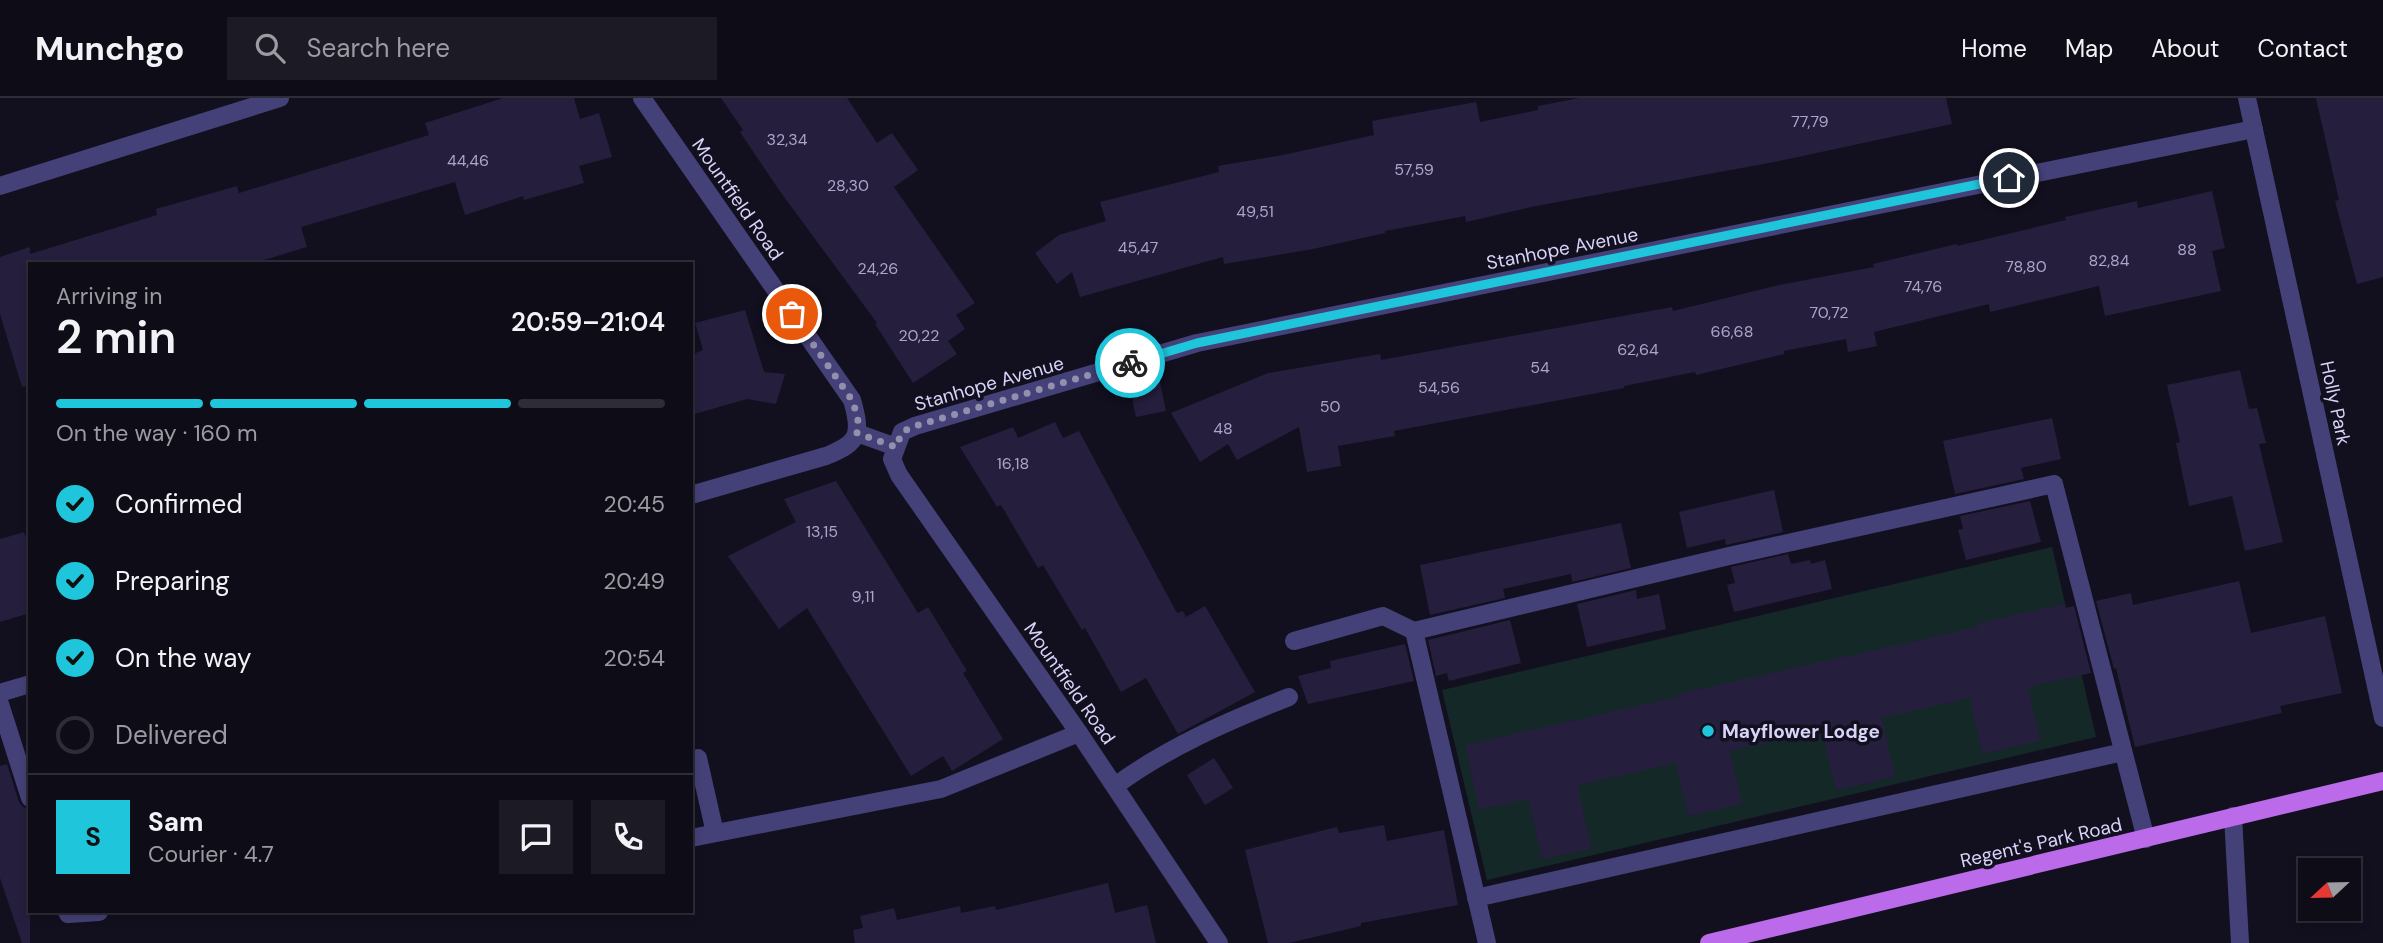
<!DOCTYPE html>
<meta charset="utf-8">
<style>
:root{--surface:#0e0c17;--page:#1c1a24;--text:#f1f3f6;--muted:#9b9ba1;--line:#2e2c36;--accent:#1fc5da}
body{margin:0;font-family:"DM Sans",sans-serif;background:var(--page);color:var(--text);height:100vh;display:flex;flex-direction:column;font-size:26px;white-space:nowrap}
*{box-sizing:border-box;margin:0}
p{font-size:23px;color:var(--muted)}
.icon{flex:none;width:38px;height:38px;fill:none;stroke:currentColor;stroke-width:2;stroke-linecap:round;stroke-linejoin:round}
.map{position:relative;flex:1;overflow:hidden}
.side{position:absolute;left:28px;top:164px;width:665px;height:651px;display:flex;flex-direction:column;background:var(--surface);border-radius:0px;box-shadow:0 4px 10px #0003,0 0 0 2px var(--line)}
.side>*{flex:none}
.needle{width:46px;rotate:248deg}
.tools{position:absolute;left:2298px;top:760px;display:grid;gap:14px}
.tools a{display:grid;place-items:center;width:63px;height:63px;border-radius:0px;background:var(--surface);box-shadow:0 4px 10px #0003,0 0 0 2px var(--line);font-size:35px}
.pin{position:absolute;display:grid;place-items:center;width:60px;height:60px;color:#fff;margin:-30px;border:4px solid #fff;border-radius:50%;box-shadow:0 2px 7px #0007}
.courier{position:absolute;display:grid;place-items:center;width:70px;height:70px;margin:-35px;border:5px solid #1fc5da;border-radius:50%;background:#fff;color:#222;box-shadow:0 2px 9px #0007}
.overview em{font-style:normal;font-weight:600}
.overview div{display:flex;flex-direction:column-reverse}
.overview{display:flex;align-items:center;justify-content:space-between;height:119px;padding:0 28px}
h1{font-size:46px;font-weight:600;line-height:52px}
.bar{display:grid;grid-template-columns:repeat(4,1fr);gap:10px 7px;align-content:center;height:84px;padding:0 28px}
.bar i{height:9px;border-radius:5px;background:var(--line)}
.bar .active{background:var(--accent)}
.bar p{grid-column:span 4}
.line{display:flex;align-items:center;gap:18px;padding:0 28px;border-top:2px solid var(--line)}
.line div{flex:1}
.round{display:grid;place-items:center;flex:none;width:74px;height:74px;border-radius:0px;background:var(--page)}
ol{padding:0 28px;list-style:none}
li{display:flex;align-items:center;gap:21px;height:77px}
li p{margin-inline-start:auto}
li .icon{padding:7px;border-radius:50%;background:var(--accent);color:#111;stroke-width:4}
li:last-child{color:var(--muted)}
li i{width:38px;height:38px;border:4px solid var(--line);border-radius:50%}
header{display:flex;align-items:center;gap:42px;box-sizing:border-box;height:98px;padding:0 35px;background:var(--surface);border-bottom:2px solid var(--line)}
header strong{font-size:33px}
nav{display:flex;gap:38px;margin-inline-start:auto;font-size:24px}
.search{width:490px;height:63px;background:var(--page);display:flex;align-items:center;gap:18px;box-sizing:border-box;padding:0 24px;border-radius:0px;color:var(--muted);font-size:26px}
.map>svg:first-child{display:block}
.green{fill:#142828}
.building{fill:#251e3d}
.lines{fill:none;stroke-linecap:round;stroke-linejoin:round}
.service{stroke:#444178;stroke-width:18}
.minor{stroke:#444178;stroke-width:18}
.primary{stroke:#bb6aea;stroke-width:18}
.done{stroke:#938fad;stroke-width:7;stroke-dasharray:0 12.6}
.route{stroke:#1fc5da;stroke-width:9}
.poi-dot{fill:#1fc5da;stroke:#12101f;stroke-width:2.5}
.labels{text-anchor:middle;stroke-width:7;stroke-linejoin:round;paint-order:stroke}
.number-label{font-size:16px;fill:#aba6ca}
.street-label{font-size:19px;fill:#d8d4f9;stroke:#12101f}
.poi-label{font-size:19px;font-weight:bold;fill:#d8d4f9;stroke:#12101f;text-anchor:start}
</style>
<header>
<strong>Munchgo</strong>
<div class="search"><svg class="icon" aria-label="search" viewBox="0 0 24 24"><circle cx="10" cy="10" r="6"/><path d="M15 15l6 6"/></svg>Search here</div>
<nav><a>Home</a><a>Map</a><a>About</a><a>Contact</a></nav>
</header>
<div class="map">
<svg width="2383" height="845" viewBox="0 0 2383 845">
<rect width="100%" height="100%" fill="#12101f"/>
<path class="green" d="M2052 449 2096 639 1487 782 1442 592Z"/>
<g class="building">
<path d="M503 0H574L580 21 599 15 612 59 579 68 584 85 524 102 523 98 465 117 455 84 301 129 307 149 251 166H30V287L22 289 0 216V159L30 149V156L157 117 156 111 237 88 239 95 429 37 425 25Z"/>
<path d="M721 0H847L877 45 892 35 918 72 894 89 975 205 956 217 965 231 948 243 957 256 913 285 875 226 877 225 779 92 740 34 743 32Z"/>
<path d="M1579 0H1946L1952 26 1774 64 1536 108 1466 124 1465 118 1385 133V135L1313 151 1224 166 1223 159 1080 199 1072 174 1057 186 1035 155 1059 137 1106 123 1100 104 1219 74 1218 68 1283 57 1374 37 1372 23 1476 4 1480 24 1538 12V8Z"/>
<path d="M2316 0H2383V179L2357 186 2335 103 2339 102Z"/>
<path d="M2212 93 2225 150 2212 153 2221 193 2105 218 2099 188 1990 214 1989 206 1874 234 1877 248 1848 254 1846 241 1784 253V256L1696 277 1695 274 1624 288V290L1394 333 1395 338 1338 348 1341 368 1307 374 1299 329 1237 362 1228 346 1200 364 1171 315 1268 275 1380 256 1381 262 1672 209 1673 213 1779 187 1874 169 1873 166 1957 146V148L2066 122 2065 119 2137 103 2138 110Z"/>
<path d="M745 212 764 274 785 276 776 306 747 301 691 317V257L703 252 695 225Z"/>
<path d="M2240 272 2249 311 2257 310 2266 345 2259 346 2283 444 2245 453 2232 398 2189 408 2176 345 2180 344 2167 287Z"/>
<path d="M1160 284 1166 313 1136 319 1130 290Z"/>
<path d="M2052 320 2061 361 2021 370 2024 381 1955 396 1943 343Z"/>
<path d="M1055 324 1063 340 1079 333 1177 515 1183 513 1186 519 1205 508 1255 594 1178 636 1146 580 1121 594 1085 530 1082 532 1043 467 1038 470 1001 407 997 409 960 349 1013 329 1018 340Z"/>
<path d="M836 383 918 515 928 509 967 573 963 575 1003 641 952 673 943 658 911 678 807 510 779 531 728 458 796 424 784 401Z"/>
<path d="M1774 392 1783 434 1726 447 1725 441 1687 450 1679 414Z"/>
<path d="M2030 403 2041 444 1966 462 1958 432 1963 431 1960 418Z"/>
<path d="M1621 425 1631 470 1572 484 1571 476 1503 491 1505 500 1430 517 1420 467Z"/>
<path d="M24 434 30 451V515L0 524V441Z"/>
<path d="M1788 456 1791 466 1810 462 1811 466 1825 462 1832 491 1734 514 1727 487 1735 485 1731 469Z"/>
<path d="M2239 483 2251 535 2325 518 2342 595 2280 608 2282 615 2135 649 2116 570 2114 571 2096 503 2131 495 2133 507Z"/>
<path d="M1636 492 1637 501 1659 496 1666 531 1587 549 1577 506Z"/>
<path d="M2064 506 2065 510 2074 508 2091 575 2028 589 2040 643 1982 656 1970 600 1882 620 1895 679 1836 692 1822 633 1730 653 1742 706 1688 718 1676 665 1578 687 1591 751 1542 761 1528 701 1479 712 1465 647 1677 599V596L1978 529V525Z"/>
<path d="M1510 522 1521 565 1449 583 1447 575 1436 578 1428 542Z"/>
<path d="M1405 546 1414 583 1308 606 1298 578 1331 570 1330 563Z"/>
<path d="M1214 660 1233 690 1205 707 1187 677Z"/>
<path d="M7 666 19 704 23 709 30 711V845H22L0 780V668Z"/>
<path d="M1384 727 1387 743 1444 732 1458 807 1361 825V828L1289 845H1268L1245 752 1337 729 1339 735Z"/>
<path d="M1108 785 1115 815 1147 807 1156 845H855L853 832 863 830 860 818 894 810 897 822 960 808 961 815 995 808 996 812Z"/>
</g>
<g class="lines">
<g class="service">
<path d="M857 335 896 349"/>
<path d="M1294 543 1383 518 1414 533"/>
<path d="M0 606 30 700"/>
<path d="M698 660 715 735"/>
<path d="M1115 688C1168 649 1228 623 1289 599"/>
<path d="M691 740 941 691 1079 635"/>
<path d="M1476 800 2123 654"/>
<path d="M67 814 68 816 99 814"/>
<path d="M1487 845 1414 533 1729 458 2054 386 2146 741"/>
</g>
<g class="minor">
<path d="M642 0 852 302C862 336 859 345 826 358L691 397"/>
<path d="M2247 0 2383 620"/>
<path d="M0 88 280 0"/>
<path d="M0 595 30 586"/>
<path d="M2233 718 2240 845"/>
<path d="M1219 845 1079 635 899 377 892 361 902 334 915 328 1197 245 2254 31"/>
</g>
<path class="primary" d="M1709 845 2383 683"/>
</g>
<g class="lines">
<path class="done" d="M792 216 852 302 858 320 857 335 896 349 902 334 915 328 1130 265"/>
<path class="route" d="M1130 265 1197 245 2009 80"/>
</g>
<circle class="poi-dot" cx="1708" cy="633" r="7"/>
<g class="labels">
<g class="number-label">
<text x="1810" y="29">77,79</text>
<text x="787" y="47">32,34</text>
<text x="468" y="68">44,46</text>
<text x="1414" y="77">57,59</text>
<text x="848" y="93">28,30</text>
<text x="1255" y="119">49,51</text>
<text x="1138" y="155">45,47</text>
<text x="2187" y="157">88</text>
<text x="2109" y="168">82,84</text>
<text x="2026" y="174">78,80</text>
<text x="878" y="176">24,26</text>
<text x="1923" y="194">74,76</text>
<text x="1829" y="220">70,72</text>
<text x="1732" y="239">66,68</text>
<text x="919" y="243">20,22</text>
<text x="1638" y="257">62,64</text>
<text x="1540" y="275">54</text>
<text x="1439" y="295">54,56</text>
<text x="1330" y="314">50</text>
<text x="1223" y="336">48</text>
<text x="1013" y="371">16,18</text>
<text x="822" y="439">13,15</text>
<text x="863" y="504">9,11</text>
</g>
<g class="street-label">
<text transform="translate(738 101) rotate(55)" y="7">Mountfield Road</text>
<text transform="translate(1562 150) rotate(-11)" y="7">Stanhope Avenue</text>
<text transform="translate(989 285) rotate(-16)" y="7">Stanhope Avenue</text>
<text transform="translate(2336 305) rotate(78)" y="7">Holly Park</text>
<text transform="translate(1070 585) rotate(55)" y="7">Mountfield Road</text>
<text transform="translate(2041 744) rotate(-13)" y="7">Regent's Park Road</text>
</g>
<g class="poi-label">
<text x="1722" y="640">Mayflower Lodge</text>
</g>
</g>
</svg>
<div class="tools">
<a><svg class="needle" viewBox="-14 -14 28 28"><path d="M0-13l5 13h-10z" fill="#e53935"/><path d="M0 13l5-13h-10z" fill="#9b9ba1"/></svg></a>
</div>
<div class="pin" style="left:792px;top:216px;background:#ea580c"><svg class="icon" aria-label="bag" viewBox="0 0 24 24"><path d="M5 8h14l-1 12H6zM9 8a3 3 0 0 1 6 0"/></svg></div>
<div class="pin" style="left:2009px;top:80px;background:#1f2937"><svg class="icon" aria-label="home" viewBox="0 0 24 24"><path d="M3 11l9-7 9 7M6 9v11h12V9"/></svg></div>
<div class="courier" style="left:1130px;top:265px"><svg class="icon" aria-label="bike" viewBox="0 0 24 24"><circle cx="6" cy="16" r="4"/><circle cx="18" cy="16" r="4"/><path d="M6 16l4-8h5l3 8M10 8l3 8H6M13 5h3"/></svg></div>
<section class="side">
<div class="overview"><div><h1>2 min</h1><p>Arriving in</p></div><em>20:59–21:04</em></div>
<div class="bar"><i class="active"></i><i class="active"></i><i class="active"></i><i></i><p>On the way · 160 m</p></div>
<ol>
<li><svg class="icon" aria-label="check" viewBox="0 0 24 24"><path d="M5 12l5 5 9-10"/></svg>Confirmed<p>20:45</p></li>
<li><svg class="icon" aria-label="check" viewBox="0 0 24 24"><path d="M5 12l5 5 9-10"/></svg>Preparing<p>20:49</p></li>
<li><svg class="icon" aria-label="check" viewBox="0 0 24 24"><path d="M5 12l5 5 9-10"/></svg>On the way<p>20:54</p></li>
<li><i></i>Delivered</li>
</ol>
<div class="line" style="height:126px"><b class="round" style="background:var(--accent);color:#111">S</b><div><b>Sam</b><p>Courier · 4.7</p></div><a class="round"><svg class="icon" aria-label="chat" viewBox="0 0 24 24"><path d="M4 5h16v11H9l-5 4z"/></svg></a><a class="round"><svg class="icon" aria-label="phone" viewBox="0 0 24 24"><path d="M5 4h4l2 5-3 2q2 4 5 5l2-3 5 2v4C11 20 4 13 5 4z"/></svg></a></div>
</section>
</div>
